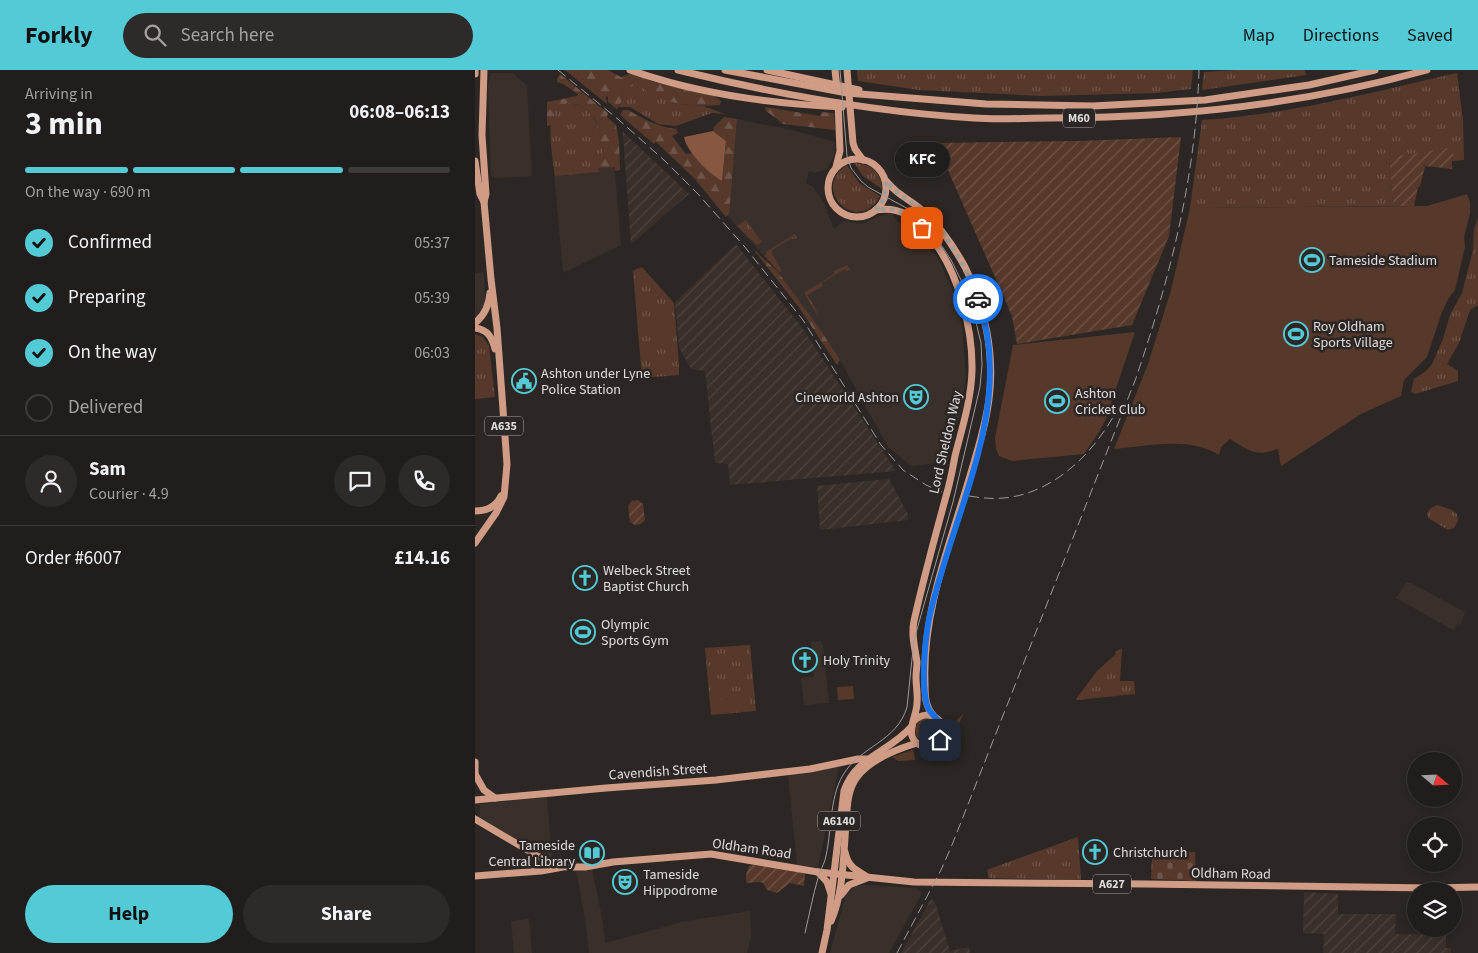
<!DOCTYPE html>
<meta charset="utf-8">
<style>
:root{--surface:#211d1c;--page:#2d2a29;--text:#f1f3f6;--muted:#a2a2a3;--line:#3e3b3b;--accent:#52cbd7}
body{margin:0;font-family:"Source Sans 3",sans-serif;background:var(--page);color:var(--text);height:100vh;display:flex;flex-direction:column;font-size:19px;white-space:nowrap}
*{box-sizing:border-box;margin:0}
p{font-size:16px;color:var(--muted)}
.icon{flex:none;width:28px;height:28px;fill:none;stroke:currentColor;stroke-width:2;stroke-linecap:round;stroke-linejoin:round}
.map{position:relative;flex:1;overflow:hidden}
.side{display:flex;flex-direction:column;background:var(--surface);width:475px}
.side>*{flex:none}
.needle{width:32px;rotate:109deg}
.tools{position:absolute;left:932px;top:682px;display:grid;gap:10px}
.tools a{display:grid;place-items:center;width:55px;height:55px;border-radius:50%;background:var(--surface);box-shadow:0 2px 8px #0003,0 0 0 1px var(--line);font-size:25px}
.pin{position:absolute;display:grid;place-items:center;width:42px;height:42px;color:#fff;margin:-21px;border-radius:10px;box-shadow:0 2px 8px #0006}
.courier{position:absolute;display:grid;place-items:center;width:50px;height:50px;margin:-25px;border:4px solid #1a73e8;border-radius:50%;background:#fff;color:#222;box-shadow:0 1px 6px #0007}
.bubble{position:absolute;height:35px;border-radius:18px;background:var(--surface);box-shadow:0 2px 8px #0003,0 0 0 1px var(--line);font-size:16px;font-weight:700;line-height:35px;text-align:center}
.overview em{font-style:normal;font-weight:700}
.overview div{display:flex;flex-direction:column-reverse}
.overview{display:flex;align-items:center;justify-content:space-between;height:85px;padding:0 25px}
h1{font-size:32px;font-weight:700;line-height:38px}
.bar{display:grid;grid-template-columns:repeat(4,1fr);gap:8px 5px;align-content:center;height:60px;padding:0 25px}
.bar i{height:6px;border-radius:4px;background:var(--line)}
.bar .selected{background:var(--accent)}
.bar p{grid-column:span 4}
.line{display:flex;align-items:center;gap:12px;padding:0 25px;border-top:1px solid var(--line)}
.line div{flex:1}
.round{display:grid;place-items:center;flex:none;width:52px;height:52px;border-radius:26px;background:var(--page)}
ol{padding:0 25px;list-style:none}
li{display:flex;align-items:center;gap:15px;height:55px}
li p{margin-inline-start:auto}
li .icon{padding:5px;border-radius:50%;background:var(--accent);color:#111;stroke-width:4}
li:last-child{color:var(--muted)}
li i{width:28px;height:28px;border:2px solid var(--line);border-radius:50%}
.cta{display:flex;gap:10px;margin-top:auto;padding:10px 25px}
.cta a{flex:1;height:58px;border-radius:30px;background:var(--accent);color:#111;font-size:20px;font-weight:700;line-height:58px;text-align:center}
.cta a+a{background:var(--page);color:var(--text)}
header{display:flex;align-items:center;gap:30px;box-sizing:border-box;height:70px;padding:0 25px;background:var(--accent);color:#111}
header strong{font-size:24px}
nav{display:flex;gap:28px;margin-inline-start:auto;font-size:18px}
.search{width:350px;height:45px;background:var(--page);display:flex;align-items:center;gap:12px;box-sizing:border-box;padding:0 18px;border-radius:28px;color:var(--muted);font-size:19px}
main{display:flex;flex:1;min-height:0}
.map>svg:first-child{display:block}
.built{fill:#3a302b}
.industrial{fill:url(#industrial-furrows)}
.grass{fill:url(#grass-tufts)}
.forest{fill:url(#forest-firs)}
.cemetery{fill:url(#cemetery-stones)}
.garden{fill:url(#garden-furrows)}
.pitch{fill:#57392b}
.water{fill:#875742}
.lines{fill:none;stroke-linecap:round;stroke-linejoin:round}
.highway{stroke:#d19c85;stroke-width:7}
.tram{stroke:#9e9a99;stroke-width:1}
.rail{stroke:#9e9a99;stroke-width:1;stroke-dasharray:10 5;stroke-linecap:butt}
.done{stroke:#a19d9b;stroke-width:5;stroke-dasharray:0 9}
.route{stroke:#1a73e8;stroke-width:6}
.labels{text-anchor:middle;stroke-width:5;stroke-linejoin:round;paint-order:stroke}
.shield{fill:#2c2725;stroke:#aaa6a4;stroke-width:1}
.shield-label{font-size:12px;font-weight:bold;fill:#e0dcdb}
.poi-label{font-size:14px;fill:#e0dcdb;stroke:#2c2725;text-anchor:start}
.street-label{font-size:14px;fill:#e0dcdb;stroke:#2c2725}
</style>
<header>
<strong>Forkly</strong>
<div class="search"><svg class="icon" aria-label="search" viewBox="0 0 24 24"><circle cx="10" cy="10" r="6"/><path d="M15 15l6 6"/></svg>Search here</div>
<nav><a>Map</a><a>Directions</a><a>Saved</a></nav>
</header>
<main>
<section class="side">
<div class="overview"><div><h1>3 min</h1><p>Arriving in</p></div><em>06:08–06:13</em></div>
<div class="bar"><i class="selected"></i><i class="selected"></i><i class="selected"></i><i></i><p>On the way · 690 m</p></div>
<ol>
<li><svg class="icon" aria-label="check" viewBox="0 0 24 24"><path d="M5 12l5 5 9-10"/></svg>Confirmed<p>05:37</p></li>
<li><svg class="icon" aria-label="check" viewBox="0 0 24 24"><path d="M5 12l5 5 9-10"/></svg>Preparing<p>05:39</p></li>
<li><svg class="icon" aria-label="check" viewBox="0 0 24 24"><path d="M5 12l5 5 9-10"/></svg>On the way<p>06:03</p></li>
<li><i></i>Delivered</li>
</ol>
<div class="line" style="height:90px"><a class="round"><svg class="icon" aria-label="person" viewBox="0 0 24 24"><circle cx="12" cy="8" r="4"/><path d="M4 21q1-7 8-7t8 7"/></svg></a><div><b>Sam</b><p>Courier · 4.9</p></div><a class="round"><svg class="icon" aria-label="chat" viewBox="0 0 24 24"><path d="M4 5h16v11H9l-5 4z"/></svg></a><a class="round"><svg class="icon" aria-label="phone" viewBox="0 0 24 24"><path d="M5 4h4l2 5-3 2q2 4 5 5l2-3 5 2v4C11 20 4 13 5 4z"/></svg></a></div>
<div class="line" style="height:65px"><div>Order #6007</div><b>£14.16</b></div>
<div class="cta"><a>Help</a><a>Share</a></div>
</section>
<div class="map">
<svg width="1003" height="883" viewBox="0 0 1003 883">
<defs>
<pattern id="industrial-furrows" width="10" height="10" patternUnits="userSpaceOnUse" patternTransform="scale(1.25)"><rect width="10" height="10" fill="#3a302b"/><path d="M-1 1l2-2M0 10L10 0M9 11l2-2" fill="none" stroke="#4d443f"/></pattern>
<pattern id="grass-tufts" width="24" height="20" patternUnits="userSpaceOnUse" patternTransform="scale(1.25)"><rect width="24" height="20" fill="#57392b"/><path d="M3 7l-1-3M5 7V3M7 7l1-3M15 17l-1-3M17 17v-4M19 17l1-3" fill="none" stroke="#6f5549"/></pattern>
<pattern id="forest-firs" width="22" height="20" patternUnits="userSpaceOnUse" patternTransform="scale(1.25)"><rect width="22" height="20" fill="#57392b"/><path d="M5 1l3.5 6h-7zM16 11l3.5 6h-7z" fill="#6f5549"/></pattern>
<pattern id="cemetery-stones" width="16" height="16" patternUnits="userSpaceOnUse" patternTransform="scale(1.25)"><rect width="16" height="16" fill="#57392b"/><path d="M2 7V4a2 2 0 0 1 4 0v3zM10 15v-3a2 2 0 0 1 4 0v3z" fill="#6f5549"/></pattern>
<pattern id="garden-furrows" width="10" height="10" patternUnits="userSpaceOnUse" patternTransform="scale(1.25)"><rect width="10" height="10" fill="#57392b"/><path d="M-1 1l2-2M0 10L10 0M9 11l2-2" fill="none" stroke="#6f5549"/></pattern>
</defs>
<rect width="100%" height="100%" fill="#2c2725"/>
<g class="built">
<path d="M16 3H38L52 16 57 106 20 108 16 106 13 16Z"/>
<path d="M103 29 136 53 146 175 88 203 73 35Z"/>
<path d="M262 49 317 60 360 72 359 86 352 99 340 103 334 101 331 113 338 117 348 131 359 159 369 151 387 154 402 147 416 143 422 151 432 157 463 188 478 222 487 255 491 306 485 345 471 392 436 396 413 377 365 290 303 202 252 145Z"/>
<path d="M9 202 10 233 0 248V203Z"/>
<path d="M931 513H936L990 542 985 555 982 554 978 560 921 528Z"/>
<path d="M345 571 348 574 354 633 329 635 326 608 339 607 336 572Z"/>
<path d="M364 696 343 797 322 795 313 705Z"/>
<path d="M72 727 77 790 4 750 5 734Z"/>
<path d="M117 798 128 853 130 873 211 851 275 841 276 867 272 883H114L111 856 103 810 100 801 98 799Z"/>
<path d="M393 815 441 818 447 823 414 883H355L371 824 381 816Z"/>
<path d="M54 849 57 883H39L36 851Z"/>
</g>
<g class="industrial">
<path d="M147 61 214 124 156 174 148 66Z"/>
<path d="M261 174 328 259 421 401 255 415 253 394 240 393 230 301 216 299 204 278 200 232Z"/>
<path d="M414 409 433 444V450L345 460 342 416Z"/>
<path d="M829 822 863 824V844H921L920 864 971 865V878H976V883H848L849 864 828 863Z"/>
<path d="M456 829 460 832 475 881 494 877 495 883H426Z"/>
</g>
<g class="grass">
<path d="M382 0H718L716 19 681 23 567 26 444 20 383 11Z"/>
<path d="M762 0H830L831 5 727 20 729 2Z"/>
<path d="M982 3 988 50 989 90 977 91 979 78 914 87 918 136 715 138 727 50C813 45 898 22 982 3Z"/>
<path d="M161 13 178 25 206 34 228 36 250 44 237 43 201 56 183 54 155 37H144L148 29 147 21Z"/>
<path d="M93 33C124 37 125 62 129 88L123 98 124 102 80 106C78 91 71 52 80 40 83 36 89 35 93 33Z"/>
<path d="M379 93C396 94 406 102 407 119L388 106Z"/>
<path d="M372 95 384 113 405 126C383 167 334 118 372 95Z"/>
<path d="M1003 148V235L995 240 984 273 972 294 983 301V311L940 324 936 322 939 309 951 301 957 294 968 269 975 245 987 223 998 180 999 160Z"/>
<path d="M271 150 287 172 282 175 262 156Z"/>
<path d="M320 164 322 168 318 169 317 168 297 180V184L307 201 304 202 290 186 292 184 291 182Z"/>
<path d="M372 195 375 199 372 201 370 199 346 213 348 216 332 225 341 239 342 244 330 225V222L359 204V201Z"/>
<path d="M167 197 199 233 204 295V305L167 308 158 201Z"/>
<path d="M0 264 8 267 14 276 20 327 0 329Z"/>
<path d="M962 435 977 440 982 444 983 451 979 458 973 460 953 448 952 443 956 438Z"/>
<path d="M275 575 281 641 236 645 230 578Z"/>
<path d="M647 578 645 611H659L660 624 603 630 601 629 622 601 641 584 640 582Z"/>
<path d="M488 644 470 690H453L452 685 464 679 470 673 474 658Z"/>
<circle cx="452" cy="660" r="12"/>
<path d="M438 680 440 690 423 691 417 687Z"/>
<path d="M603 767 606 810 514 808 512 801 514 799Z"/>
</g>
<g class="forest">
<path d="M90 0H133L146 7 154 4 160 5 179 12 239 26 246 31 245 35C223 37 197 35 177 25 171 22 167 16 161 14L147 21 148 29 142 39 133 32V27L131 26 132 34Z"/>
<path d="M85 4 133 43 132 47 141 55 144 71 145 100 140 101V97L123 98 129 88 125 64 121 50 111 39 101 34 93 33 83 37 79 41 75 55 72 56V32L102 26 103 24 88 14 82 12V9Z"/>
<path d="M291 37 345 46 347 42 359 43 360 60 308 54 290 40Z"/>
<path d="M148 40H153C169 49 183 57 201 59L203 63 197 66 211 84 218 83 240 107 247 111 251 71 238 61 239 57 249 47 262 49 254 144 251 147 219 108 181 72 179 74 145 45Z"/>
<path d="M279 180 303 202 344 258 365 290 362 295 323 236Z"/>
</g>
<path class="cemetery" d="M720 782 721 811 676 809 677 786Z"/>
<g class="garden">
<path d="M706 67 694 166 657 255 542 274 537 246 461 73 603 71Z"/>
<path d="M980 77 977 91V99L950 96 945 117H943L939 136H918L914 87Z"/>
<path d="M163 430 168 434 170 450 166 454 160 455 155 452 153 436 157 431Z"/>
<path d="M278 795 330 803 329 816 315 813 302 823 292 820 288 813 284 812 272 813C269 807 272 802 274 796Z"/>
</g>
<g class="pitch">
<path d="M102 88 103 100 86 101 85 90Z"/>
<path d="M992 124 995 132V143L989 167 990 177 980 220 973 229 967 242 952 287 929 310 926 326 886 344 806 396 803 379C780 387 775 381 755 369L746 377 744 385C715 366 673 376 639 379L673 294 696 220 715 138 952 136Z"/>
<path d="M196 244 198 271 183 272 180 246Z"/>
<path d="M660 262 630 351 624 362 609 384 537 391 524 386 521 379 520 368 538 275Z"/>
<path d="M378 616 379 629 363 630 362 617Z"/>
<path d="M274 626 275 640 242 643 241 630Z"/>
</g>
<path class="water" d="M238 61 251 71 247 111C235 105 211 81 209 67Z"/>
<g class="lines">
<g class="highway">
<path d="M155 0C220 23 298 34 367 37"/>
<path d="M203 0C300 24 399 42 499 48 524 50 550 48 575 48 702 48 830 34 952 0"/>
<path d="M250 0 372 23 511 34 618 36 730 30 834 15 900 0"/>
<path d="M292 0 384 20"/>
<path d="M360 0 362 18"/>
<path d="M372 0 378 73 380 79 388 90"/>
<path d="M0 4V0"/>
<circle cx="382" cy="118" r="29"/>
<path d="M0 91 5 124 9 132"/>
<path d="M361 97 365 81 363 33"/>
<path d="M411 111C415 115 420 121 425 124 433 130 442 135 449 142 466 157 479 177 490 197 510 236 520 285 514 329 511 353 504 376 497 399 477 469 447 539 450 613 450 625 450 636 458 645"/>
<path d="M401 140C428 136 438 148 455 167 483 199 498 259 497 301 496 331 487 358 480 386 478 397 476 408 473 419 461 463 449 506 439 551 436 565 440 578 442 592 442 597 441 602 441 607 441 616 443 625 442 633 442 644 434 656 437 666 441 678 457 680 465 671 478 655 454 634 438 652"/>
<path d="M0 253C10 245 14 235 15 223"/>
<path d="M0 258C13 260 17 267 20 279"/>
<path d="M0 441C11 441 21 437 26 426"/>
<path d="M0 473 21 443 29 427 32 394 22 258 16 209 9 132 11 124 7 65 9 0"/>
<path d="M0 692V707"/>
<path d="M0 704 9 720 20 728"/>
<path d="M0 730 131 718 241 710 335 699 383 689H392"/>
<path d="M0 749 71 791 91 797H110L138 792 236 784 343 802 439 812 671 814 956 818 1003 817"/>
<path d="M370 782C373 796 379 799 391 806"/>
<path d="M343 802 352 812 356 824"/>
<path d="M0 806 66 801 88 797"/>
<path d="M366 825 374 815 392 808"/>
<path d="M356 851C369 821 368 787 371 755 372 739 372 720 382 707 395 690 422 679 442 673"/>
<path d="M347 883 352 860 369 721C381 686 415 682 437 656"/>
</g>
<path class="tram" d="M330 863C334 845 338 826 343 808 345 801 348 796 350 790 357 763 354 728 368 705 385 676 422 672 432 637L439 570 478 432 505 317 507 295 506 273 499 244 486 210 476 190 456 159 437 141 393 117 386 111 376 98 372 86 365 0"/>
<g class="rail">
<path d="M83 0 144 50 190 91 223 124 269 176 328 250 406 375 428 400 451 415 467 422"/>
<path d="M494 426C506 428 517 429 529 428 582 423 624 378 646 332"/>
<path d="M422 883 466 800 477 775 661 308C695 208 721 106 724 0"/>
</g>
</g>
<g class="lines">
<path class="done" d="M447 158C431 142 424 137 401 140 409 131 411 123 411 111L424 124 449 141 468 162 490 198 503 229"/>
<path class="route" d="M465 670C476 651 456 650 452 635 446 614 450 570 454 549 476 445 542 336 503 229"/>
</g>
<defs>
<symbol id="stadium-ring" viewBox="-11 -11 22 22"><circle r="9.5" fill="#2c2725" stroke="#52cbd7" stroke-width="1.5"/><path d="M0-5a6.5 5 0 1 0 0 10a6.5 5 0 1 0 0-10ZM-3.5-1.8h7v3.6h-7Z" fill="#52cbd7"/></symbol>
<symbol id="civic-ring" viewBox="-11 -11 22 22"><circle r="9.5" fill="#2c2725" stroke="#52cbd7" stroke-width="1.5"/><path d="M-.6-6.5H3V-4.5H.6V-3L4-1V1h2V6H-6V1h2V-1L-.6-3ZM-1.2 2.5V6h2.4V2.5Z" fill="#52cbd7"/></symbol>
<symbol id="theatre-ring" viewBox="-11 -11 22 22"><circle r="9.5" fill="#2c2725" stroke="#52cbd7" stroke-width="1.5"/><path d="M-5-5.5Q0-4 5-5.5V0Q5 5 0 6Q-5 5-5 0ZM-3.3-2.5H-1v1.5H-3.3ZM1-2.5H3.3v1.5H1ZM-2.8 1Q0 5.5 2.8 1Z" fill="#52cbd7"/></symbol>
<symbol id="church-ring" viewBox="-11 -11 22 22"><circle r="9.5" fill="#2c2725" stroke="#52cbd7" stroke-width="1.5"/><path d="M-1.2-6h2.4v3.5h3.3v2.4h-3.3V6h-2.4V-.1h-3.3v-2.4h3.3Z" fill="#52cbd7"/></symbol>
<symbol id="library-ring" viewBox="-11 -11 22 22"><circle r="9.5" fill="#2c2725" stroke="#52cbd7" stroke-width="1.5"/><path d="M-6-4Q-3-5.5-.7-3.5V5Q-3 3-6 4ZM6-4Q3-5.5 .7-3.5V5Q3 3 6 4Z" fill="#52cbd7"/></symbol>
</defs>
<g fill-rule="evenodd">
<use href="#stadium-ring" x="823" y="176" width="28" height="28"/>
<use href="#stadium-ring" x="807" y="250" width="28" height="28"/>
<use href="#civic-ring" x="35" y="297" width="28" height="28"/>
<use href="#theatre-ring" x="427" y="313" width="28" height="28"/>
<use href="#stadium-ring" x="568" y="317" width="28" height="28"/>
<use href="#church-ring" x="96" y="494" width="28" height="28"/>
<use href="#stadium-ring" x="94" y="548" width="28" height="28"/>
<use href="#church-ring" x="316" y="576" width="28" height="28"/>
<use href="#church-ring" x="606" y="768" width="28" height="28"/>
<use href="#library-ring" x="103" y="769" width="28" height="28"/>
<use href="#theatre-ring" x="136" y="798" width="28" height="28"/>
</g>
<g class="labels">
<g class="shield">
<rect x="588" y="38.5" width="32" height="19" rx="4"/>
<rect x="10" y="346.5" width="38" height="19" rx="4"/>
<rect x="343" y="741.5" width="42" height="19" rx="4"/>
<rect x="618" y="804.5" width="38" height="19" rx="4"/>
</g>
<g class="shield-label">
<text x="604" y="52">M60</text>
<text x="29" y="360">A635</text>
<text x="364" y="755">A6140</text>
<text x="637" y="818">A627</text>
</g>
<g class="poi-label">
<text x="854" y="195">Tameside Stadium</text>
<text x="838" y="261">Roy Oldham<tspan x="838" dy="16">Sports Village</tspan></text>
<text x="66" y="308">Ashton under Lyne<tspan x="66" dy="16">Police Station</tspan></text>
<text x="600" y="328">Ashton<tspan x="600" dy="16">Cricket Club</tspan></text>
<text x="424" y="332" text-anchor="end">Cineworld Ashton</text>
<text x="128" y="505">Welbeck Street<tspan x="128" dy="16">Baptist Church</tspan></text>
<text x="126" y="559">Olympic<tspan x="126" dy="16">Sports Gym</tspan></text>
<text x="348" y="595">Holy Trinity</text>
<text x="100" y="780" text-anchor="end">Tameside<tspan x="100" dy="16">Central Library</tspan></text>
<text x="638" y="787">Christchurch</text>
<text x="168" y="809">Tameside<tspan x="168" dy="16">Hippodrome</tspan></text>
</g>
<g class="street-label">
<text transform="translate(470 372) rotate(-77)" y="5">Lord Sheldon Way</text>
<text transform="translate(183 701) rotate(-4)" y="5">Cavendish Street</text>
<text transform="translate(277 778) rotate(8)" y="5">Oldham Road</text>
<text transform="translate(756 803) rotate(1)" y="5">Oldham Road</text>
</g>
</g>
</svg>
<div class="tools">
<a><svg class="needle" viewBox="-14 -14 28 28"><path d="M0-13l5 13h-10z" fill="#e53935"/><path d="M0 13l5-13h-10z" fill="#a2a2a3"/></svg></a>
<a><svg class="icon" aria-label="locate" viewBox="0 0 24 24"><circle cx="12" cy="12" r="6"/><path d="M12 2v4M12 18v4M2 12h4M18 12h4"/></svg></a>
<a><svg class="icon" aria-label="layers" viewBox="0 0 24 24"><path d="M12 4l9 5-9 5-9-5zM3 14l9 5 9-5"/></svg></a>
</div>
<div class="pin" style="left:447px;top:158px;background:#ea580c"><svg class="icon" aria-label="bag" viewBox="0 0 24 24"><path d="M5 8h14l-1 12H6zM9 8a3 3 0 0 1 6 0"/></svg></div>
<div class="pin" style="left:465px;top:670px;background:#1f2937"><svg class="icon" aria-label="home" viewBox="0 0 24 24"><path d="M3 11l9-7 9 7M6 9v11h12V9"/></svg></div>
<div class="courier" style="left:503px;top:229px"><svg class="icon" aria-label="car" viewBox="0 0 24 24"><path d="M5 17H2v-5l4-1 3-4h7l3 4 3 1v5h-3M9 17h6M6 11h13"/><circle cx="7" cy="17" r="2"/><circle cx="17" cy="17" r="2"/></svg></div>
<div class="bubble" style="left:420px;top:72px;width:55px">KFC</div>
</div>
</main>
